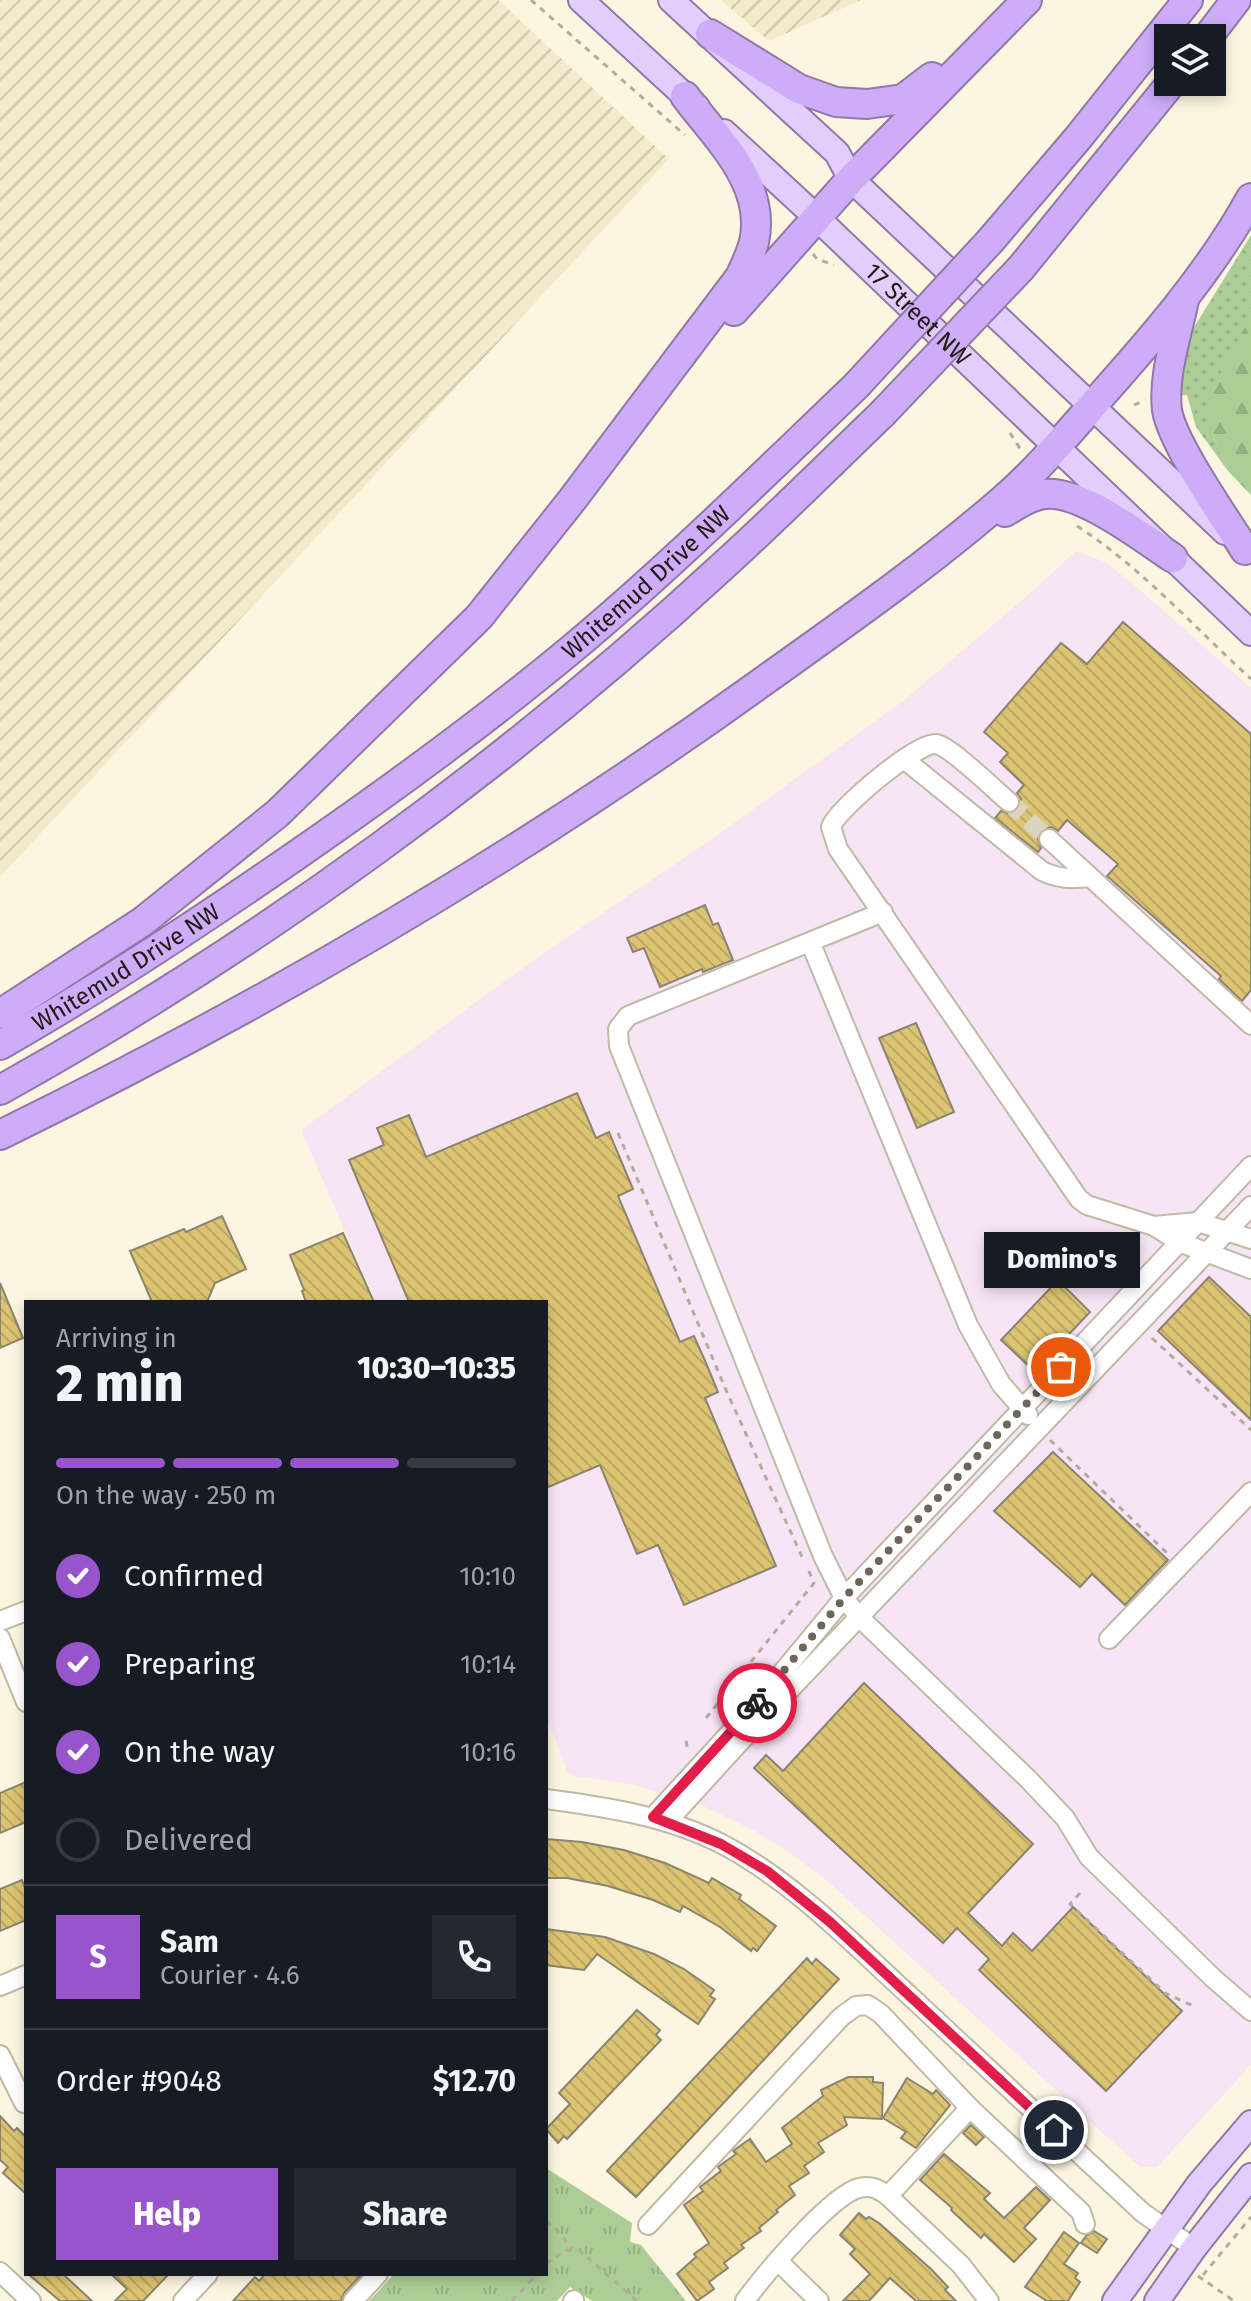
<!DOCTYPE html>
<meta charset="utf-8">
<style>
:root{--surface:#171b24;--page:#242831;--text:#f1f3f6;--muted:#9ea1a6;--line:#363941;--accent:#9855cb}
body{margin:0;font-family:"Fira Sans",sans-serif;background:var(--page);color:var(--text);height:100vh;display:flex;flex-direction:column;font-size:30px;white-space:nowrap}
*{box-sizing:border-box;margin:0}
p{font-size:26px;color:var(--muted)}
.icon{flex:none;width:44px;height:44px;fill:none;stroke:currentColor;stroke-width:2;stroke-linecap:round;stroke-linejoin:round}
.map{position:relative;flex:1;overflow:hidden}
.details{position:absolute;left:24px;top:1300px;width:524px;height:976px;display:flex;flex-direction:column;background:var(--surface);border-radius:0px;box-shadow:0 4px 12px #0003}
.details>*{flex:none}
.tools{position:absolute;left:1154px;top:24px;display:grid;gap:16px}
.tools a{display:grid;place-items:center;width:72px;height:72px;border-radius:0px;background:var(--surface);box-shadow:0 4px 12px #0003;font-size:40px}
.pin{position:absolute;display:grid;place-items:center;width:68px;height:68px;color:#fff;margin:-34px;border:4px solid #fff;border-radius:50%;box-shadow:0 2px 8px #0007}
.courier{position:absolute;display:grid;place-items:center;width:80px;height:80px;margin:-40px;border:6px solid #e11d48;border-radius:50%;background:#fff;color:#222;box-shadow:0 2px 10px #0007}
.bubble{position:absolute;height:56px;border-radius:0px;background:var(--surface);box-shadow:0 4px 12px #0003;font-size:26px;font-weight:800;line-height:56px;text-align:center}
.overview em{font-style:normal;font-weight:800}
.overview div{display:flex;flex-direction:column-reverse}
.overview{display:flex;align-items:center;justify-content:space-between;height:136px;padding:0 32px}
h1{font-size:52px;font-weight:800;line-height:60px}
.bar{display:grid;grid-template-columns:repeat(4,1fr);gap:12px 8px;align-content:center;height:96px;padding:0 32px}
.bar i{height:10px;border-radius:6px;background:var(--line)}
.bar .on{background:var(--accent)}
.bar p{grid-column:span 4}
.line{display:flex;align-items:center;gap:20px;padding:0 32px;border-top:2px solid var(--line)}
.line div{flex:1}
.round{display:grid;place-items:center;flex:none;width:84px;height:84px;border-radius:0px;background:var(--page)}
ol{padding:0 32px;list-style:none}
li{display:flex;align-items:center;gap:24px;height:88px}
li p{margin-inline-start:auto}
li .icon{padding:8px;border-radius:50%;background:var(--accent);color:#fff;stroke-width:4}
li:last-child{color:var(--muted)}
li i{width:44px;height:44px;border:4px solid var(--line);border-radius:50%}
.cta{display:flex;gap:16px;margin-top:auto;padding:16px 32px}
.cta a{flex:1;height:92px;border-radius:0px;background:var(--accent);color:#fff;font-size:32px;font-weight:800;line-height:92px;text-align:center}
.cta a+a{background:var(--page);color:var(--text)}
.map>svg:first-child{display:block}
.commercial{fill:#f7e5f6}
.industrial{fill:url(#industrial-furrows)}
.grass{fill:url(#grass-dots)}
.forest{fill:url(#forest-firs)}
.park{fill:url(#park-tufts)}
.building{fill:url(#building-back-hatch);stroke:#8b8470;stroke-width:2}
.lines{fill:none;stroke-linecap:round;stroke-linejoin:round}
.minor-tunnel{stroke:#dbd4c0;stroke-width:18;stroke-dasharray:18 9;stroke-linecap:butt}
.minor-casing{stroke:#c0baa4;stroke-width:22}
.major-casing{stroke:#9079a8;stroke-width:28}
.highway-casing{stroke:#9079a8;stroke-width:32}
.path{stroke:#b2ad9b;stroke-width:3;stroke-dasharray:6 6;stroke-linecap:butt}
.minor{stroke:#fff;stroke-width:18}
.major{stroke:#e2cdfb;stroke-width:24}
.highway{stroke:#ceacf8;stroke-width:28}
.highway-bridge-casing{stroke:#9079a8;stroke-width:32;stroke-linecap:butt}
.highway-bridge{stroke:#ceacf8;stroke-width:28}
.done{stroke:#6c675a;stroke-width:8;stroke-dasharray:0 14.4}
.route{stroke:#e11d48;stroke-width:10}
.labels{text-anchor:middle;stroke-width:8;stroke-linejoin:round;paint-order:stroke}
.street-label{font-size:24px;fill:#1e1b13;stroke:#fff}
</style>
<div class="map">
<svg width="1251" height="2301" viewBox="0 0 1251 2301">
<defs>
<pattern id="industrial-furrows" width="10" height="10" patternUnits="userSpaceOnUse" patternTransform="scale(2)"><rect width="10" height="10" fill="#f3eacc"/><path d="M-1 1l2-2M0 10L10 0M9 11l2-2" fill="none" stroke="#d0c8ae"/></pattern>
<pattern id="grass-dots" width="8" height="8" patternUnits="userSpaceOnUse" patternTransform="scale(2)"><rect width="8" height="8" fill="#acce96"/><path d="M2 2h.1M6 6h.1" fill="none" stroke="#94b080" stroke-width="1.8" stroke-linecap="round"/></pattern>
<pattern id="forest-firs" width="22" height="20" patternUnits="userSpaceOnUse" patternTransform="scale(2)"><rect width="22" height="20" fill="#acce96"/><path d="M5 1l3.5 6h-7zM16 11l3.5 6h-7z" fill="#94b080"/></pattern>
<pattern id="park-tufts" width="24" height="20" patternUnits="userSpaceOnUse" patternTransform="scale(2)"><rect width="24" height="20" fill="#acce96"/><path d="M3 7l-1-3M5 7V3M7 7l1-3M15 17l-1-3M17 17v-4M19 17l1-3" fill="none" stroke="#94b080"/></pattern>
<pattern id="building-back-hatch" width="6" height="6" patternUnits="userSpaceOnUse" patternTransform="scale(2)"><rect width="6" height="6" fill="#ddc473"/><path d="M-1 5l2 2M0 0l6 6M5-1l2 2" fill="none" stroke="#bda863"/></pattern>
</defs>
<rect width="100%" height="100%" fill="#fcf5df"/>
<path class="commercial" d="M1076 551 1105 562 1133 584 1251 688V2065L1157 2167H1140L824 1878 790 1853 755 1831 699 1804 634 1785 569 1775 546 1717V1302H376L301 1130 541 955 712 839 903 701 1028 595Z"/>
<g class="industrial">
<path d="M0 0H498L669 159 0 877Z"/>
<path d="M721 0H861L769 41Z"/>
</g>
<path class="grass" d="M1251 235V317L1212 433 1228 471 1196 427 1187 395H1176L1188 337Z"/>
<path class="forest" d="M1251 315V495L1228 471 1212 433 1207 408 1210 393Z"/>
<path class="park" d="M546 2168 632 2223 630 2242 641 2245 686 2301H592L570 2287 557 2301H369L394 2274H546Z"/>
<g class="building">
<path d="M1123 622 1251 734V990L1242 1001 1219 979 1221 976 1107 876 1118 864 1067 820 1058 831 1051 827 1041 830 1037 837 1041 848 1038 852 995 818 1001 811 1012 814 1018 809 1021 799 1017 793 1024 785 1000 762 1008 753 984 732 1061 643 1087 664Z"/>
<path d="M705 905 713 925 718 923 733 960 703 972 702 969 660 987 644 948 633 952 627 938Z"/>
<path d="M916 1023 954 1112 917 1128 879 1038Z"/>
<path d="M577 1093 596 1138 609 1132 633 1189 618 1196 680 1342 694 1336 706 1363 718 1392 705 1398 776 1566 684 1605 658 1545 637 1554 600 1465 546 1488V1302H409L349 1160 384 1145 377 1128 409 1115 426 1157Z"/>
<path d="M222 1216 246 1269 215 1283 207 1302H152L130 1251 184 1229 186 1232Z"/>
<path d="M343 1233 374 1302H306L302 1291 304 1290 290 1255Z"/>
<path d="M1209 1277 1251 1317V1420L1158 1331Z"/>
<path d="M1058 1280 1090 1312 1034 1371 1001 1340Z"/>
<path d="M0 1283 23 1338 0 1348Z"/>
<path d="M1053 1452 1168 1560 1125 1605 1092 1574 1080 1587 994 1511Z"/>
<path d="M864 1683 1033 1844 968 1913 1002 1946 1013 1933 1032 1951 1073 1907 1182 2011 1106 2091 979 1970 989 1959 957 1928 943 1943 754 1768 766 1755 783 1771Z"/>
<path d="M26 1782V1822L0 1833V1793Z"/>
<path d="M546 1839 582 1842 624 1850 665 1863 709 1883 712 1878 741 1895 739 1899 776 1926 757 1951 753 1948 751 1951 720 1927 683 1906 680 1912 653 1900 608 1886 567 1878H546Z"/>
<path d="M22 1880 26 1891V1920L0 1931V1889Z"/>
<path d="M546 1929 605 1937 654 1954 684 1969 714 1990 710 1996 715 1999 698 2024 597 1954 584 1970 546 1965Z"/>
<path d="M807 1958 812 1964 816 1959 839 1979 636 2197 607 2171Z"/>
<path d="M637 2010 660 2030 656 2035 661 2040 567 2139 564 2136 558 2143 546 2129 570 2104 559 2093Z"/>
<path d="M848 2077H873V2082L883 2083 882 2119 844 2117 847 2125 818 2143 824 2152 804 2166 809 2173 789 2186 795 2195 776 2210 778 2212 759 2228 761 2231 741 2245 744 2248 724 2263 728 2268 709 2282 714 2289 697 2301 677 2274 696 2257 694 2254 709 2243 684 2205 703 2191 700 2187 721 2171 718 2167 736 2154 733 2151 750 2139 766 2162 792 2144 782 2128 823 2096 821 2090Z"/>
<path d="M907 2078 933 2094 936 2090 950 2105 916 2148 901 2138 906 2132 883 2118Z"/>
<path d="M0 2116 14 2131 17 2128 26 2137V2194L3 2173 8 2167 0 2160Z"/>
<path d="M971 2125 984 2137 976 2145 963 2133Z"/>
<path d="M944 2154 990 2193 984 2199 1004 2218 1036 2187 1050 2200 1024 2228 1036 2239 1014 2262 984 2234 981 2238 951 2210 952 2208 920 2180Z"/>
<path d="M859 2213 866 2219 869 2217 879 2223 931 2269 948 2287 945 2290 956 2301H916L890 2278 869 2301H843L870 2274 850 2254 855 2249 840 2235Z"/>
<path d="M1094 2231 1107 2239 1097 2253 1081 2243 1086 2236Z"/>
<path d="M1064 2232 1079 2243 1064 2264 1078 2273 1075 2278 1080 2282 1068 2301H1047L1025 2287Z"/>
<path d="M28 2274H63L92 2301H60Z"/>
<path d="M111 2274H169L143 2301H115L127 2289Z"/>
<path d="M265 2274H362L344 2293 341 2301H233L255 2277 259 2281Z"/>
</g>
<g class="lines">
<path class="minor-tunnel" d="M1009 802 1049 839"/>
<defs>
<g id="minor">
<path d="M904 759 1042 871C1058 879 1073 879 1090 877"/>
<path d="M1009 802C996 791 950 746 936 744 917 742 837 809 831 827L838 849 1079 1199 1087 1205 1154 1226 1179 1242 1251 1269"/>
<path d="M1049 839 1251 1025"/>
<path d="M883 912 628 1016 618 1029 619 1046 823 1556 844 1598 859 1617 1028 1779 1065 1818 1089 1857 1213 1978 1251 2011"/>
<path d="M811 944 968 1325 1001 1384 1028 1415"/>
<path d="M1154 1226 1198 1222 1251 1239"/>
<path d="M0 1621 26 1611"/>
<path d="M0 1638 26 1702"/>
<path d="M1109 1639 1251 1492"/>
<path d="M546 1799C606 1807 667 1816 722 1844 794 1882 852 1943 911 1997 988 2069 1066 2141 1143 2213L1194 2248"/>
<path d="M653 1817 752 1709 844 1598 1251 1166"/>
<path d="M667 1822 738 1744 1251 1206"/>
<path d="M0 1986 26 1975"/>
<path d="M0 2055 24 2103"/>
<path d="M888 2196 970 2108"/>
<path d="M648 2225 841 2017 856 2006 868 2005 881 2014 970 2108 1081 2212 1085 2224"/>
<path d="M778 2261 819 2301"/>
<path d="M0 2272 31 2301"/>
<path d="M183 2301 208 2274"/>
<path d="M353 2301 378 2274"/>
<path d="M573 2301 574 2300"/>
<path d="M745 2301C763 2276 831 2195 859 2188 871 2185 879 2189 888 2196L961 2265 989 2301"/>
</g>
<g id="major">
<path d="M581 0 697 107"/>
<path d="M671 0 837 153 851 179 1225 532"/>
<path id="s1" d="M724 132 816 217 1251 633"/>
<path d="M1115 2301 1199 2184 1251 2123"/>
<path d="M1157 2301 1194 2248 1251 2176"/>
</g>
<g id="highway">
<path d="M710 34 799 89 836 102 867 104 903 99 932 77"/>
<path d="M1207 38 1236 0"/>
<path d="M991 240 1078 138 1188 0"/>
<path d="M1021 268 1172 82"/>
<path d="M1184 300C1177 335 1163 374 1167 410 1172 443 1225 518 1245 550"/>
<path d="M734 311 851 179 1027 0"/>
<path d="M1005 512C1017 505 1030 495 1045 494 1081 490 1143 538 1173 558"/>
<path d="M0 1014 142 922 278 813 479 617 572 500 740 277C745 266 751 254 754 242 767 184 717 139 685 96"/>
<path id="s2" d="M0 1045C104 986 203 920 301 852 392 789 481 724 567 653 668 569 761 477 856 386"/>
<path d="M0 1090C256 948 509 764 724 565 778 516 829 465 882 414"/>
<path d="M0 1135C264 1006 519 857 758 685 842 625 927 566 1005 498 1037 470 1064 438 1092 406 1150 341 1209 274 1251 198"/>
</g>
</defs>
<use href="#minor" class="minor-casing"/>
<use href="#major" class="major-casing"/>
<use href="#highway" class="highway-casing"/>
<g class="path">
<path d="M531 0 685 135"/>
<path d="M813 254 817 259 834 265"/>
<path d="M1134 405 1145 400"/>
<path d="M1010 433 1021 450"/>
<path d="M1077 526C1142 568 1194 627 1251 679"/>
<path d="M618 1133 726 1390 803 1559"/>
<path d="M1152 1338 1251 1430"/>
<path d="M1050 1440 1168 1554"/>
<path d="M706 1718 814 1583 808 1569"/>
<path d="M686 1741 688 1751"/>
<path d="M1080 1893 1070 1904 1165 1993 1193 2006"/>
<path d="M546 2221 558 2231 572 2249"/>
<path d="M546 2264 566 2250 580 2251 637 2301"/>
<path d="M1203 2275 1251 2217"/>
<path d="M1198 2276 1234 2301"/>
<path d="M512 2301 537 2274"/>
</g>
<use href="#minor" class="minor"/>
<use href="#major" class="major"/>
<use href="#highway" class="highway"/>
<defs>
<g id="highway-bridge">
<path d="M856 386 991 240"/>
<path d="M882 414 1021 268"/>
</g>
</defs>
<use href="#highway-bridge" class="highway-bridge-casing"/>
<use href="#highway-bridge" class="highway-bridge"/>
</g>
<g class="lines">
<path class="done" d="M757 1703 844 1598 1061 1367"/>
<path class="route" d="M757 1703 653 1817 721 1844 767 1871 830 1922 1054 2130"/>
</g>
<g class="labels">
<g class="street-label">
<text dy="8" stroke="none"><textPath href="#s1" startOffset="266">17 Street NW</textPath></text>
<text dy="8" stroke="none"><textPath href="#s2" startOffset="796">Whitemud Drive NW</textPath></text>
<text dy="8" stroke="none"><textPath href="#s2" startOffset="148">Whitemud Drive NW</textPath></text>
</g>
</g>
</svg>
<div class="tools">
<a><svg class="icon" aria-label="layers" viewBox="0 0 24 24"><path d="M12 4l9 5-9 5-9-5zM3 14l9 5 9-5"/></svg></a>
</div>
<div class="pin" style="left:1061px;top:1367px;background:#ea580c"><svg class="icon" aria-label="bag" viewBox="0 0 24 24"><path d="M5 8h14l-1 12H6zM9 8a3 3 0 0 1 6 0"/></svg></div>
<div class="pin" style="left:1054px;top:2130px;background:#1f2937"><svg class="icon" aria-label="home" viewBox="0 0 24 24"><path d="M3 11l9-7 9 7M6 9v11h12V9"/></svg></div>
<div class="courier" style="left:757px;top:1703px"><svg class="icon" aria-label="bike" viewBox="0 0 24 24"><circle cx="6" cy="16" r="4"/><circle cx="18" cy="16" r="4"/><path d="M6 16l4-8h5l3 8M10 8l3 8H6M13 5h3"/></svg></div>
<div class="bubble" style="left:984px;top:1232px;width:156px">Domino's</div>
<section class="details">
<div class="overview"><div><h1>2 min</h1><p>Arriving in</p></div><em>10:30–10:35</em></div>
<div class="bar"><i class="on"></i><i class="on"></i><i class="on"></i><i></i><p>On the way · 250 m</p></div>
<ol>
<li><svg class="icon" aria-label="check" viewBox="0 0 24 24"><path d="M5 12l5 5 9-10"/></svg>Confirmed<p>10:10</p></li>
<li><svg class="icon" aria-label="check" viewBox="0 0 24 24"><path d="M5 12l5 5 9-10"/></svg>Preparing<p>10:14</p></li>
<li><svg class="icon" aria-label="check" viewBox="0 0 24 24"><path d="M5 12l5 5 9-10"/></svg>On the way<p>10:16</p></li>
<li><i></i>Delivered</li>
</ol>
<div class="line" style="height:144px"><b class="round" style="background:var(--accent);color:#fff">S</b><div><b>Sam</b><p>Courier · 4.6</p></div><a class="round"><svg class="icon" aria-label="phone" viewBox="0 0 24 24"><path d="M5 4h4l2 5-3 2q2 4 5 5l2-3 5 2v4C11 20 4 13 5 4z"/></svg></a></div>
<div class="line" style="height:104px"><div>Order #9048</div><b>$12.70</b></div>
<div class="cta"><a>Help</a><a>Share</a></div>
</section>
</div>
